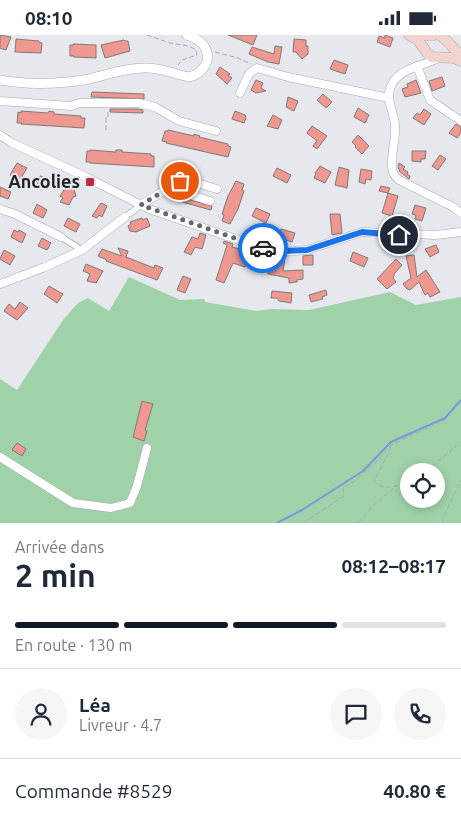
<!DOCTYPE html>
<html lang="fr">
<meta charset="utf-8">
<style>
:root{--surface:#fff;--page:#f6f6f7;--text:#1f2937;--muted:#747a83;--line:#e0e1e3;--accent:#111827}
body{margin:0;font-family:Ubuntu,sans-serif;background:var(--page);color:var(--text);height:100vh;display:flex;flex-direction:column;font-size:19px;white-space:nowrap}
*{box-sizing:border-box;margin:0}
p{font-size:16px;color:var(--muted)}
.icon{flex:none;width:28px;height:28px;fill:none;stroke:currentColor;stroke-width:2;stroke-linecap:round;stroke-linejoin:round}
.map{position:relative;height:488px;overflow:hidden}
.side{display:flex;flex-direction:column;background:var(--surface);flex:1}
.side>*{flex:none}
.fabs{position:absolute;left:400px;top:428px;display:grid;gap:10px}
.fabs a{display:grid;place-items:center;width:45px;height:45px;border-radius:50%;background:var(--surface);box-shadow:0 2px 8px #0003;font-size:25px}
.pin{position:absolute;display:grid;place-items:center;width:42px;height:42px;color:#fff;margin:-21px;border:2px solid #fff;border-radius:50%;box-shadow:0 1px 5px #0007}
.courier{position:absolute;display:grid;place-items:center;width:50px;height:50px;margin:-25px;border:4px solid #1a73e8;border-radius:50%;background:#fff;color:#222;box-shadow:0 1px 6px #0007}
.overview em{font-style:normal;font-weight:600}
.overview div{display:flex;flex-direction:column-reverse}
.overview{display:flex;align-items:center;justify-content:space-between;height:85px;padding:0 15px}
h1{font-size:32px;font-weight:600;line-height:38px}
.bar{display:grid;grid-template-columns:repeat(4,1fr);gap:8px 5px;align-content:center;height:60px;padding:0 15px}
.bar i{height:6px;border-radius:4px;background:var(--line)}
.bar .active{background:var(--accent)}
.bar p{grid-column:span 4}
.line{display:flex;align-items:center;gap:12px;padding:0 15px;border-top:1px solid var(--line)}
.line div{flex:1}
.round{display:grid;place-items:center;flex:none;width:52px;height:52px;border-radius:26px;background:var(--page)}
.status{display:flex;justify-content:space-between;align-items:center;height:35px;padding:0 25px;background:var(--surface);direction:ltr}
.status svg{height:14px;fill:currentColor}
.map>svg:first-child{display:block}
.green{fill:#9fd2a9;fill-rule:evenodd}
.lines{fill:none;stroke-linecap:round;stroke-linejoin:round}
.stream{stroke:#769bdd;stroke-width:2}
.building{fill:#ee9890;stroke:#807978}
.pedestrian-casing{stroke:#a9aab1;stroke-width:7}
.minor-casing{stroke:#a9aab1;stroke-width:9}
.tertiary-casing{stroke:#a9aab1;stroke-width:10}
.secondary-casing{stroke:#a9aab1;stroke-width:11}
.path{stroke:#a9aaaf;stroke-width:1;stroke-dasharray:5 2.5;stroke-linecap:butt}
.pedestrian{stroke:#fff;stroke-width:5.5}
.minor{stroke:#fff;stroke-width:8}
.tertiary{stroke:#fff;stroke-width:9}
.secondary{stroke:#f2d3cd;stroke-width:10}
.done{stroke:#66676b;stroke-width:5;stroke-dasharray:0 9}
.route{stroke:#1a73e8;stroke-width:6}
.poi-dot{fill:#bc2b45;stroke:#e6e8ee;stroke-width:2}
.labels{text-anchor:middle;stroke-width:4;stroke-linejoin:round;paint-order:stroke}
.poi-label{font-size:18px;font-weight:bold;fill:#212124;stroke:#e6e8ee;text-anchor:end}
</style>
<div class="status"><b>08:10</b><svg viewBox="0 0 49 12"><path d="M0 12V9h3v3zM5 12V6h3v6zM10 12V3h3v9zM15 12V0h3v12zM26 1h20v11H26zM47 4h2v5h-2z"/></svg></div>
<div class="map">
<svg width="461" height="488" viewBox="0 0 461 488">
<rect width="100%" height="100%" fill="#e6e8ee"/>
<path class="green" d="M129 242 180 265 204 264 205 267 256 276 271 274 309 275 390 257 416 270 461 262V488H0V344L17 355 63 285 78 268 88 263 109 276ZM409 436H436V464H409Z"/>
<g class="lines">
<path class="stream" d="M277 488 302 475 363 436 391 407 445 383 461 365"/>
</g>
<g class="building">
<path d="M0 0 11 2 6 15 0 13Z"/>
<path d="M228 0H257L253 10Z"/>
<path d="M385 0 393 3 390 12 377 7 379 1 385 3Z"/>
<path d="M16 4 39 6V7L42 8 41 18 15 17Z"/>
<path d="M294 4 306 5V11H308V19L302 24 296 17H293Z"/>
<path d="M124 5 125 6H128L130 16 105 23 101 10Z"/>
<path d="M73 9 96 10V23L74 22V21H70V10H73Z"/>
<path d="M275 11 282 12 279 29 268 27 249 19 252 12 274 19Z"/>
<path d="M334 25 348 30 345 39 330 34Z"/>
<path d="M220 32 230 39 228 40 232 43 227 49 216 39Z"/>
<path d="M442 42 445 51 432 56 429 46Z"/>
<path d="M256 45 263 48 261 53 266 56 256 58 251 55Z"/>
<path d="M416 45 421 58 405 62 402 54 408 52 407 49Z"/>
<path d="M92 57 144 59V64L91 62Z"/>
<path d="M323 59 332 67 326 73 317 65Z"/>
<path d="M288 62 298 66 294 76 286 72Z"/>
<path d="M358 73 369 80 365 88 354 82Z"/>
<path d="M110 74H138L143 75V78L110 77Z"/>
<path d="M424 74 431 79 424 90 413 83 417 78 420 80Z"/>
<path d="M21 76 48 78 49 76 54 77V79L81 81V83H85L84 93 21 89V88H17L18 77 21 78Z"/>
<path d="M235 76 245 80 246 83 244 88 232 84Z"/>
<path d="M273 80 282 85 278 94 267 91Z"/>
<path d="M456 89 461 92V98L457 103 449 98Z"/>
<path d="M312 91 327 101 317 114 313 111 317 106 307 98Z"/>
<path d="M168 95 194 101V99L200 101 199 102 228 109V111L231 112 228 122 166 108 167 107 162 106 165 96H168Z"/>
<path d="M358 100 369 111 362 119 355 112 356 111 352 107Z"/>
<path d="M90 115 116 117V115H122V117L151 119V121H154V132L90 128V127H86L87 116H90Z"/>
<path d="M412 116H426L425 124H421V127L412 126Z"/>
<path d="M440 120 446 124 438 135 432 131Z"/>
<path d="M17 128 27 133 20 145 10 140Z"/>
<path d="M399 128 405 132 403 134 408 137 407 139 410 141 409 144 400 137 398 132Z"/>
<path d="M320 131 331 137 325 148 314 143 316 139 315 138Z"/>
<path d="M339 132 349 135 347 153 335 150Z"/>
<path d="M277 133 291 140 287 148 273 141Z"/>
<path d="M361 134 372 136 371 145 366 144 365 149 359 147Z"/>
<path d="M40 141 51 144 52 148 48 154 37 151Z"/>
<path d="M236 146 244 149 242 155 244 156 238 174 230 189 222 186 224 180 222 179 228 161Z"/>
<path d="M73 151 76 161 73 162 69 170 60 167 63 163 60 161 66 152Z"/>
<path d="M381 151 390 153 388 158 398 161 392 181 382 178 388 158 379 156Z"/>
<path d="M0 152 11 157 8 164 0 161Z"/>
<path d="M183 163 212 171 211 175 182 167Z"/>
<path d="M101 168 107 171 102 182 99 180 97 183 92 181Z"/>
<path d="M37 169 47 175 43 183 33 178Z"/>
<path d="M415 170 426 173 422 186 415 184 416 180 412 179Z"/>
<path d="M256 173 270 179 266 188 252 181Z"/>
<path d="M330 179H340L342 198 332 200Z"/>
<path d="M68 183 80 189 76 197 64 191Z"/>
<path d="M142 183 143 185 147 183 150 191 136 197 130 196 128 191 131 189 130 187Z"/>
<path d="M281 194 295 198 292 207 278 202Z"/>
<path d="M14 195 18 197 19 195 26 199 22 208 11 202Z"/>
<path d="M200 198 206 200 202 214 195 212 191 220 184 217 192 202 198 204Z"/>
<path d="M42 203 51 208 47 215 38 211Z"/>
<path d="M224 206 233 209 232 212 247 216 245 223 248 224 245 232 233 228 224 248 216 245 227 210 223 208Z"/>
<path d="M436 210 439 217 430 222 425 214Z"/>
<path d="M118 213 128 216 126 222 154 233 155 230 163 233 157 245 106 226 107 225 98 221 102 214 122 221Z"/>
<path d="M4 215 15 221 10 230 0 224Z"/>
<path d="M353 217 368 223 364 232 350 226Z"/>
<path d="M311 220H313V230H303V221Z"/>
<path d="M414 220 417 242 426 235 440 257 430 262 428 258 425 260 419 247 410 255 407 254 403 249 411 243 406 221Z"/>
<path d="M277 222H285L283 236 303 235V244L297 245V247L289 248V243L268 239V237H275Z"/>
<path d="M396 224 402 230 394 239V241L393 243 396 247 387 254 377 244Z"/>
<path d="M86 229 103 236 96 248 87 246 90 239 83 236Z"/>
<path d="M183 241 191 244 185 258 177 255Z"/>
<path d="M49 251 63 259 57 268 44 259Z"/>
<path d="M326 255 327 260 322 262 323 264 311 267 309 260Z"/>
<path d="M272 256 292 258 291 268 279 266 277 263H271Z"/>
<path d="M20 267 28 273 17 285 4 276 9 269 15 274Z"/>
<path d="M142 366 153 369 145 395 147 396 144 406 133 402Z"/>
<path d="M17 408 26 414 22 421 12 415Z"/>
</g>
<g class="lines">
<defs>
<g id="pedestrian">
<path d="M125 182 141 170"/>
<path d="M61 202 82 215"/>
</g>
<g id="minor">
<path d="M439 23C423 31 402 32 392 49 384 62 394 76 395 90 396 104 391 118 392 132 392 138 395 141 399 145L453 172 461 178"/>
<path d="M417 31 430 65 461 86"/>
<path d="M240 58 249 39 257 33 288 42 389 63"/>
<path d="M0 66 71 71 79 68H139L155 72 179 86 216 96"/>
<path d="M0 100 12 108 86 142 149 174 262 213 283 217 307 215 362 197 436 200 461 197"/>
<path d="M168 153 210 166"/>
<path d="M141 170 179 146 187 145 217 154"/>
<path d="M0 174 15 179 61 202"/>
<path d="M0 249 45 232 82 215 125 182"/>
<path d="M0 422 73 468 111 473 130 468 137 451 147 413"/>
</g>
<path id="tertiary" d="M0 45C27 50 57 49 84 45 104 41 124 33 144 33 159 32 175 39 189 42 203 39 213 24 204 11 200 5 194 3 187 0"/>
<g id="secondary">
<path d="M409 0 418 5 427 18 432 22 454 23 461 26"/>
<path d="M425 0H434"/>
<path d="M439 0C446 3 453 14 461 20"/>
</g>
</defs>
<use href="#pedestrian" class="pedestrian-casing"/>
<use href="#minor" class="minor-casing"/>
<use href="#tertiary" class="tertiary-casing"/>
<use href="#secondary" class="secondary-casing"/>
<g class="path">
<path d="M147 0 170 8 189 11 196 15 197 20 182 25 178 30"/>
<path d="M215 17 238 23 251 29"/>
<path d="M108 82V75"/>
<path d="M106 95V82"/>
<path d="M391 411 389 417 374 446C383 457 398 451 409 446"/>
<path d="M426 436 461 407"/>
<path d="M303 488 344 461 343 452 352 448 378 425 391 410 447 384"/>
<path d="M358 488 373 471 393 453"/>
<path d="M443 488V483L461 445"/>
</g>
<use href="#pedestrian" class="pedestrian"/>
<use href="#minor" class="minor"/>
<use href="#tertiary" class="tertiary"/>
<use href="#secondary" class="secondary"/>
</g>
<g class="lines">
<path class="done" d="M180 146 141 170 263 213"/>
<path class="route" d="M263 213 283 216 307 215 362 197 399 200"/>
</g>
<rect class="poi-dot" x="85" y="142" width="10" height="10" rx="2.5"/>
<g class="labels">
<g class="poi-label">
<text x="80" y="153">Ancolies</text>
</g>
</g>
</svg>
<div class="fabs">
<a><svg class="icon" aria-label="locate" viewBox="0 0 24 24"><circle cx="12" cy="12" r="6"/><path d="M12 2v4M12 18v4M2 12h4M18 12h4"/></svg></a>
</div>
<div class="pin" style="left:180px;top:146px;background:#ea580c"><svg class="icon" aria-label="bag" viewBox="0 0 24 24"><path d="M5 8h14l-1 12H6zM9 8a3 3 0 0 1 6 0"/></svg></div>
<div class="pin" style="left:399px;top:200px;background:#1f2937"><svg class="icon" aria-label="home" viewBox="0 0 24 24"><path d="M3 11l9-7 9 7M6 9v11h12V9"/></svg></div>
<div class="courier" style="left:263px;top:213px"><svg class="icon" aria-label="car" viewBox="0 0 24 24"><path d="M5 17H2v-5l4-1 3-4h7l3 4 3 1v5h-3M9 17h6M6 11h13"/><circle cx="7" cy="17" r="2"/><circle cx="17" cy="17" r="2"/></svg></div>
</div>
<section class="side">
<div class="overview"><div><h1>2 min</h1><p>Arrivée dans</p></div><em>08:12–08:17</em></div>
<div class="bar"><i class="active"></i><i class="active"></i><i class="active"></i><i></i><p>En route · 130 m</p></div>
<div class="line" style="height:90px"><a class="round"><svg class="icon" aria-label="person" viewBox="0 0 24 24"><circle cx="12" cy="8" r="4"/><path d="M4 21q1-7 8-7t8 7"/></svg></a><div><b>Léa</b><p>Livreur · 4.7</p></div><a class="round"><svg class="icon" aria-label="chat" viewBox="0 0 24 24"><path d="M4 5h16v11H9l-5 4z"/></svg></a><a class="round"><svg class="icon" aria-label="phone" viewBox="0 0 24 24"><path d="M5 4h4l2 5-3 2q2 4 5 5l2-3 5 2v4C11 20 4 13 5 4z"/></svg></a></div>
<div class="line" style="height:65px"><div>Commande #8529</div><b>40.80 €</b></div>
</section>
